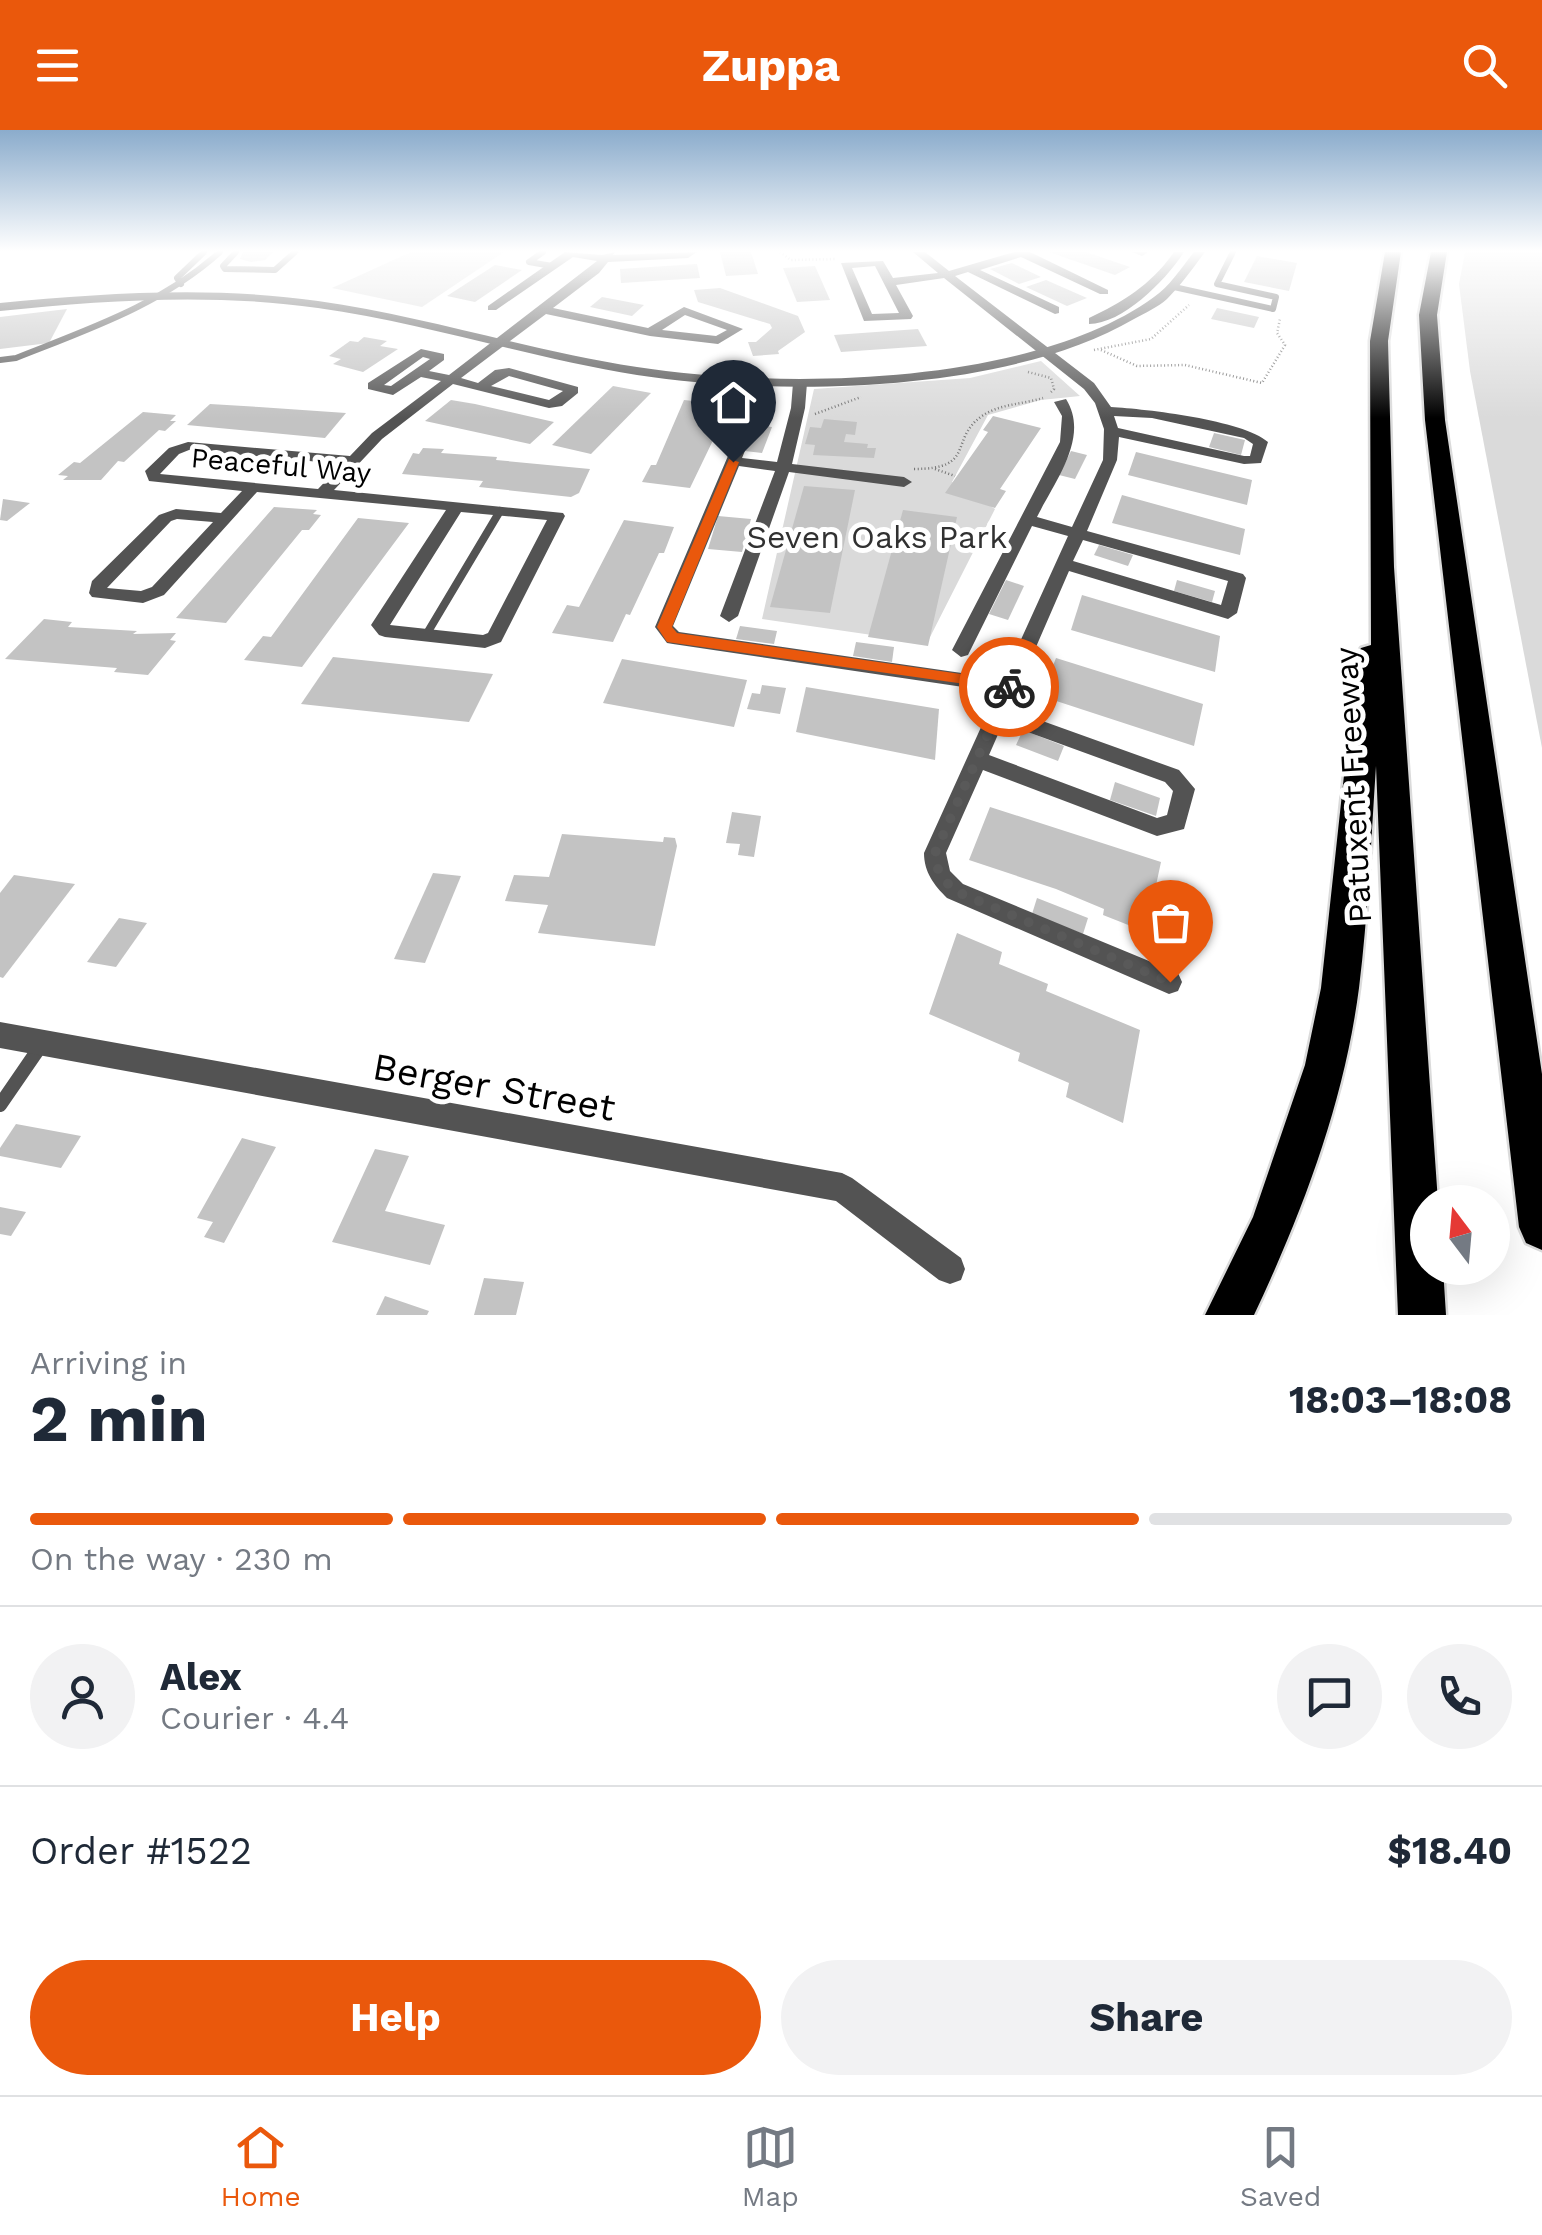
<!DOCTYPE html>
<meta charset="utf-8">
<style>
:root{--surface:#fff;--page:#f2f2f3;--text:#1f2937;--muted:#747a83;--line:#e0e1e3;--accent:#ea580c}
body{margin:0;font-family:"Work Sans",sans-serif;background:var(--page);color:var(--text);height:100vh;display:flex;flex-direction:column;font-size:38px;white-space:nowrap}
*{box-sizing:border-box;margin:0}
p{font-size:32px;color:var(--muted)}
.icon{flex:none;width:55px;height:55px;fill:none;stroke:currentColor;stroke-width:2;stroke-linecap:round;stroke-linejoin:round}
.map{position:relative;height:1185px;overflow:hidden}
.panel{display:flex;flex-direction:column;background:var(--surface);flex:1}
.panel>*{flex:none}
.needle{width:65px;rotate:344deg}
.buttons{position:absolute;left:1410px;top:1055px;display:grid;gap:20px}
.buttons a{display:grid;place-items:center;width:100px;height:100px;border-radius:50%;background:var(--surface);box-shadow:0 10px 40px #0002;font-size:50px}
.pin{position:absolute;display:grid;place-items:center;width:85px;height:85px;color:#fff;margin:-102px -42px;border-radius:50% 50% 50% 0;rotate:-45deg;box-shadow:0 0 10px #0007}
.pin .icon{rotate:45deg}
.courier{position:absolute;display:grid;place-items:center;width:100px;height:100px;margin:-50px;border:8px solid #ea580c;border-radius:50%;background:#fff;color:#222;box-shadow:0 2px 12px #0007}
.overview em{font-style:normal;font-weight:700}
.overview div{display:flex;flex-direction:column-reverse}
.overview{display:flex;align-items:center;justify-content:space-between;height:170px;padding:0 30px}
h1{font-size:65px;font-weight:700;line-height:75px}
.bar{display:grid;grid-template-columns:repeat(4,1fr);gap:15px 10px;align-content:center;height:120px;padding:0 30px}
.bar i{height:12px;border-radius:8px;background:var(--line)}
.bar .selected{background:var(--accent)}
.bar p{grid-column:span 4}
.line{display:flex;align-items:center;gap:25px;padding:0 30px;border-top:2px solid var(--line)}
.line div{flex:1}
.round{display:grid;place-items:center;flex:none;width:105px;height:105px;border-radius:52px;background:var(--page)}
.action{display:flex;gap:20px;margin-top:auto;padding:20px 30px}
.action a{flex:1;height:115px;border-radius:60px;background:var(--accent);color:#fff;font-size:40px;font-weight:700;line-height:115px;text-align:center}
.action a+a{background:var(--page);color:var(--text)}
header{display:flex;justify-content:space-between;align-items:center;height:130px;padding:0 30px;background:var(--accent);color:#fff;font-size:45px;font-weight:700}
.tabs{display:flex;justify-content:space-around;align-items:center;height:140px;border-top:2px solid var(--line);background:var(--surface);font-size:28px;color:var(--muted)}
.tabs a{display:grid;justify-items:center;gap:5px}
.tabs .selected{color:var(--accent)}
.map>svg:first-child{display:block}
.green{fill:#dadada}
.building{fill:#c3c3c3}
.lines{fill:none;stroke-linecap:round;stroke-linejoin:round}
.motorway-casing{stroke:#dbdbdb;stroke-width:5}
.path{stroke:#757575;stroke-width:2.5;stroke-dasharray:1 2.5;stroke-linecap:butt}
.service-far2{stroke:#535353;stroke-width:6}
.service-far1{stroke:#535353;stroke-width:8}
.service{stroke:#535353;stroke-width:14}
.minor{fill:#535353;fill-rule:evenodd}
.tertiary{fill:#535353;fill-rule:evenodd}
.motorway{fill:#000;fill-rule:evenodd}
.route{fill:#ea580c}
.done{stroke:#595959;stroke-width:10;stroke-dasharray:0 18}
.labels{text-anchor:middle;stroke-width:10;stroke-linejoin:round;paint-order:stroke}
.far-street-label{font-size:28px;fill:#000;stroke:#fff}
.park-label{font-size:32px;fill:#313131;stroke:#fff}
.street-label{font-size:32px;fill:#000;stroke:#fff}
.near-street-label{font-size:38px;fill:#000;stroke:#fff}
</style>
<header><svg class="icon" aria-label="menu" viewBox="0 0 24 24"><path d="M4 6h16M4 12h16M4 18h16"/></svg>Zuppa<svg class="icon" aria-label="search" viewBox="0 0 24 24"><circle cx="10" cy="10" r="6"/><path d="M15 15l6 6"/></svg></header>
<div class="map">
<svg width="1542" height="1185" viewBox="0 0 1542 1185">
<rect width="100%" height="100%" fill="#fff"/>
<g class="green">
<path d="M411 122H504L422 177 332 158Z"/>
<path d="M1465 122H1542V618L1470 241 1459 154Z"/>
<path d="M1041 231 1080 266 1041 270 988 285 952 352 995 379 927 513 762 489 814 259 970 248Z"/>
</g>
<g class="building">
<path d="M243 122H273L265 130 251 132 240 129Z"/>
<path d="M720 122H751L758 144 726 146Z"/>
<path d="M1049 122H1086L1130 137 1115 145Z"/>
<path d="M1257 126 1297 133 1289 161 1244 152Z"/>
<path d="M1012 133 1041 147 1019 154 990 139Z"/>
<path d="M697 134 700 148 621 153 620 139Z"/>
<path d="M495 135 522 140 475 172 447 166Z"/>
<path d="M815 136 830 170 797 172 783 138Z"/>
<path d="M1046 150 1087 168 1067 176 1026 157Z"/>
<path d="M720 158 798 186 805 202 778 221 779 224 753 226 748 212H756L772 198 770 194 698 172 694 160Z"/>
<path d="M602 167 644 175 632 186 590 177Z"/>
<path d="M1217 178 1259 187 1254 198 1211 189Z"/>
<path d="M67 179 49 213 0 219V187Z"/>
<path d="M918 199 927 216 841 222 834 205Z"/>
<path d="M364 207 387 211 380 216 398 219 363 242 333 234 341 229 329 226 350 211 358 212Z"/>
<path d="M613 256 651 263 591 324 552 315Z"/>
<path d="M451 270 475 274 554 292 530 314 425 291Z"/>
<path d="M684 270 730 275 690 358 642 352 651 335H656Z"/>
<path d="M210 274 259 277 346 283 325 308 187 295Z"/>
<path d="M143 282 176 285 170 291H176L165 301 159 300 124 332 118 331 101 350H63L68 346 58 345 74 332 80 333Z"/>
<path d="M993 286 1041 298 1000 359 1006 361 995 378 945 363 988 302 983 300Z"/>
<path d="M824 289 857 292 855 305 846 304 844 312 868 314 867 318H876L874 328 813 325 815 315 805 314 810 297 821 298Z"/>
<path d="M756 295 772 297 762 323 745 321Z"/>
<path d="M1214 303 1245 310 1241 325 1209 317Z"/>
<path d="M423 318 444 319 441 323 497 327 496 330 590 339 579 363 571 367 479 357 483 351 402 344 413 323 419 324Z"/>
<path d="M1071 321 1087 325 1075 349 1059 345Z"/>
<path d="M1136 322 1252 350 1247 375 1128 345Z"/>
<path d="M804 356 855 360 830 483 770 477Z"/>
<path d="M1122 365 1245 399 1240 425 1112 393Z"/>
<path d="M3 369 30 373 7 391 0 390Z"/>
<path d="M274 377 317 380 313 384 321 385 309 400H302L226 493 176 488Z"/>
<path d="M903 380 957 387 928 516 868 507Z"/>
<path d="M718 386 751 389 742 422 708 419Z"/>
<path d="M358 388 409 393 302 537 244 530 263 506 271 507Z"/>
<path d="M624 390 674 397 664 423H659L630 485 626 484 613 512 552 503 567 475 579 477Z"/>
<path d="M1099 415 1133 425 1128 436 1094 425Z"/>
<path d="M1006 450 1024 456 1008 490 989 484Z"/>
<path d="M1177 450 1215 461 1212 472 1174 461Z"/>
<path d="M1082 465 1220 506 1215 542 1071 500Z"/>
<path d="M44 489 72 492 68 497 137 501 133 504 176 503 170 510 176 511 148 545 114 542 117 538 5 529Z"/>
<path d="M740 496 777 501 774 514 736 509Z"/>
<path d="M856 512 894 517 892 532 853 526Z"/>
<path d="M333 527 493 544 469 592 301 574Z"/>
<path d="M1056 528 1203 574 1194 616 1041 566Z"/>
<path d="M622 529 747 550 734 597 603 573Z"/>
<path d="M762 555 786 558 780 584 747 579 752 563 760 564Z"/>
<path d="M806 557 939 579 935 630 796 602Z"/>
<path d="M1023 600 1064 616 1058 631 1016 615Z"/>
<path d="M1115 652 1160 668 1156 686 1110 670Z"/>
<path d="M990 677 1161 732 1146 802 1103 785 1104 779 1056 759 969 730Z"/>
<path d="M732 682 761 686 754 727 738 725 740 714 726 713Z"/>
<path d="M562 704 663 712 664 707 675 708 677 716 655 816 538 803 548 775 505 771 514 745 549 747Z"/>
<path d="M433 743 461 746 425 833 394 829Z"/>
<path d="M14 745 75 754 3 848 0 847V763Z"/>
<path d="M1037 768 1088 788 1083 804 1032 784Z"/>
<path d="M119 788 147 793 116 837 87 832Z"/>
<path d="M957 803 1002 822 999 834 1048 854 1046 861 1140 900 1123 993 1066 967 1069 953 1018 931 1020 923 929 884Z"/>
<path d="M16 994 81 1006 61 1038 0 1026V1018Z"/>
<path d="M242 1008 276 1017 224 1113 204 1107 213 1092 197 1088Z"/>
<path d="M375 1019 409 1026 385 1081 445 1095 430 1135 332 1112Z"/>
<path d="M0 1077 26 1082 11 1106 0 1104Z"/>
<path d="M484 1148 524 1152 516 1185H474Z"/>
<path d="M385 1166 429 1181 427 1185H376Z"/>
</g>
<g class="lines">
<defs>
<g id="motorway">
<path d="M1385 122H1401L1388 211 1394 437 1438 1072H1428V1138H1443L1446 1185H1398L1376 636C1371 710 1368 785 1359 858 1344 973 1303 1081 1254 1185H1205L1253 1087 1305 935 1321 858 1357 525 1361 518 1371 515 1370 211Z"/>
<path d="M1431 122H1447L1437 185 1445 290 1542 944V1120L1526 1113 1519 1097 1425 290 1419 185Z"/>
</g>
</defs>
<use href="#motorway" class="motorway-casing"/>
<g class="path">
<path d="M780 122 791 130 836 129"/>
<path d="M1094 220 1151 209 1189 175"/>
<path d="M1101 220 1137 236 1185 235 1262 253 1285 215 1277 203 1280 189"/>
<path d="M1028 242 1051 248 1054 259 1051 262"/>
<path d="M815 284 861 267"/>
<path d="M914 339C977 339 948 310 982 286 999 274 1024 274 1043 268"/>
<path d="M935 339 955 346"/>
</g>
<g class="service-far2">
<path d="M236 122 223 136 225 139 275 140 295 122"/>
<path d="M543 122 529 132 552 136"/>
<path d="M181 154 177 148 204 122"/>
<path d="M1174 157 1273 179 1276 167 1217 154 1233 122"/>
<path d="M0 230 16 228C89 199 161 175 220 122"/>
</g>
<path class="service-far1" d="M426 505 500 381"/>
<path class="service" d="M0 975 42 914"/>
<g class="minor">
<path d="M565 122 602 125 615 122 613 125 697 122 688 128 608 132 599 143 553 178 648 198 684 177 743 199 718 214 650 206 546 184 461 248 478 253 495 240 509 238 578 257V263L562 276 549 278 453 254 382 309 334 360 563 383 565 386 501 512 485 518 385 507 379 505 371 495 446 380 257 362 164 465 143 473 92 467 89 463 92 451 159 385 176 379 221 383 242 361 149 351 145 341 169 318 188 312 350 326 372 303 441 251 421 247 393 265 368 259V253L421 219 444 224V230L429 241 449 245 597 131 573 127 496 180H488V176ZM685 185 727 200 716 206 662 200ZM423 227 430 229 391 256 384 255ZM509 246 563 261 549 270 491 256ZM189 320 342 334 318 359 160 344 179 324ZM461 382 547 390 488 503 483 505 390 495ZM177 389 213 392 152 457 141 461 107 458 171 391Z"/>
<path d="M913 122H925L949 141 1014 122H1030L1108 160V164H1100L1021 127 980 140 1059 177V183L1055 184 968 142 955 146 1094 253 1111 277C1146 279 1243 290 1268 312L1261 333 1244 334 1119 307 1117 330 1087 401 1243 444 1246 448 1237 483 1228 489 1069 441 1009 579 1179 640 1195 659 1184 699 1157 706 983 640 946 723 950 741 963 754 1178 843 1182 852 1178 861 1169 864 947 768C934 755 924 742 924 723L997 562 673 514 667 513 655 497 751 272 758 268 765 272 742 328 777 332 791 278 793 253 800 249 807 253 805 278 792 334 904 347 912 352 904 357 789 342 738 486 729 492 720 486 775 341 739 336 673 496 679 502 1003 549 1068 406 1032 396 968 525 961 527 952 520 1060 312 1062 286 1054 272 1066 269C1090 307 1055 351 1037 387L1072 397 1103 330 1104 299 1095 273 1084 259 944 148 896 155 913 186 911 189 864 191 841 133 883 131 893 148 938 143ZM875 136 899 183 872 184 852 138ZM1114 286 1152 288 1244 308 1253 314 1250 326H1244L1118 298ZM1083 410 1228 451 1221 475 1073 431ZM1003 593 1165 652 1173 661 1167 685 1157 688 989 625Z"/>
<path d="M1132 122H1147V123L1142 126Z"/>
<path d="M0 892 842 1043 852 1048 961 1128 965 1139 961 1150 950 1154 939 1150 836 1071 0 918Z"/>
</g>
<g class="tertiary">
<path d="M1174 122H1184C1167 149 1123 194 1089 194V188C1123 172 1152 154 1174 122Z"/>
<path d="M1194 122H1205C1193 138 1181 155 1167 169 1158 177 1145 183 1134 189 1008 263 780 267 637 245 529 228 426 193 318 178 212 163 106 170 0 181V173C106 163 212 156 318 171 426 186 530 221 637 237 783 260 1032 256 1154 167 1170 156 1182 137 1194 122Z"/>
</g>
<use href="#motorway" class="motorway"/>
</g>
<linearGradient id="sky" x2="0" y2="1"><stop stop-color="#8baccc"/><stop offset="0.42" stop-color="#fff"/><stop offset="1" stop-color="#fff" stop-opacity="0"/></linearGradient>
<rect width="1542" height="288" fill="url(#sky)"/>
<path class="route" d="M729 329 739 332 672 497 677 503 1009 551 1015 553V561L667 512 657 497Z"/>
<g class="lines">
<path class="done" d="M1009 557 935 723C935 740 943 749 955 761L1170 852"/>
</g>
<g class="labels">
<g class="far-street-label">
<text transform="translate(281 335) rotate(5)" y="10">Peaceful Way</text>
</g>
<g class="park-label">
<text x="877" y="418">Seven Oaks Park</text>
</g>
<g class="street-label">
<text transform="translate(1353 655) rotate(-93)" y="11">Patuxent Freeway</text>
</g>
<g class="near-street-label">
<text transform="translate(494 957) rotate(10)" y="13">Berger Street</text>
</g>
</g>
</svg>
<div class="buttons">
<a><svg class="needle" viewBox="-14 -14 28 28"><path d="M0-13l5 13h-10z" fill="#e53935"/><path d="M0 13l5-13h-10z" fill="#747a83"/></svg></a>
</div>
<div class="pin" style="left:1170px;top:852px;background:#ea580c"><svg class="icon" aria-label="bag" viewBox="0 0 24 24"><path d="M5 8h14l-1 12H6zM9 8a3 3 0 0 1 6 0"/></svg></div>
<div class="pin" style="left:733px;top:332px;background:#1f2937"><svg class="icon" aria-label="home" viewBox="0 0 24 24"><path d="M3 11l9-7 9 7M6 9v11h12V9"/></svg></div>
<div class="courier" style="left:1009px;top:557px"><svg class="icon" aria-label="bike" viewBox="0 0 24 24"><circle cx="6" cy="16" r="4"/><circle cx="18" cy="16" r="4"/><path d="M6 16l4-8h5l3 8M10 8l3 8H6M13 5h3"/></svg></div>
</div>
<section class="panel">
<div class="overview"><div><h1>2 min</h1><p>Arriving in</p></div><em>18:03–18:08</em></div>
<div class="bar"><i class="selected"></i><i class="selected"></i><i class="selected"></i><i></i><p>On the way · 230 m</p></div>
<div class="line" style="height:180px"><a class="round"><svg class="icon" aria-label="person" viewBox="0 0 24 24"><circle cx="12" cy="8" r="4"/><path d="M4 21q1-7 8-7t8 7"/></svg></a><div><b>Alex</b><p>Courier · 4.4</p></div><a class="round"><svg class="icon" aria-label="chat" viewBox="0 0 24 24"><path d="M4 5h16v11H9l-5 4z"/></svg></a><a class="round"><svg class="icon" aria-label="phone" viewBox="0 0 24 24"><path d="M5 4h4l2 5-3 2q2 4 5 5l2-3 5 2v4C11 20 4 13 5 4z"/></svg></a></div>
<div class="line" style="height:130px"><div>Order #1522</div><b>$18.40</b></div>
<div class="action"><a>Help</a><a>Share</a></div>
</section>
<nav class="tabs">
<a class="selected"><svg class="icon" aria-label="home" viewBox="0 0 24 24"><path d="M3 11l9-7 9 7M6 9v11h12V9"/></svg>Home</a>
<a><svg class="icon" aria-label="map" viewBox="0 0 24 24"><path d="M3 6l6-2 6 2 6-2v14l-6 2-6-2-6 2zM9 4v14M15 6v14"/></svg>Map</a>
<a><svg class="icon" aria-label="saved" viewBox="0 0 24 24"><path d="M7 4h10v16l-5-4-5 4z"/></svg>Saved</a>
</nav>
